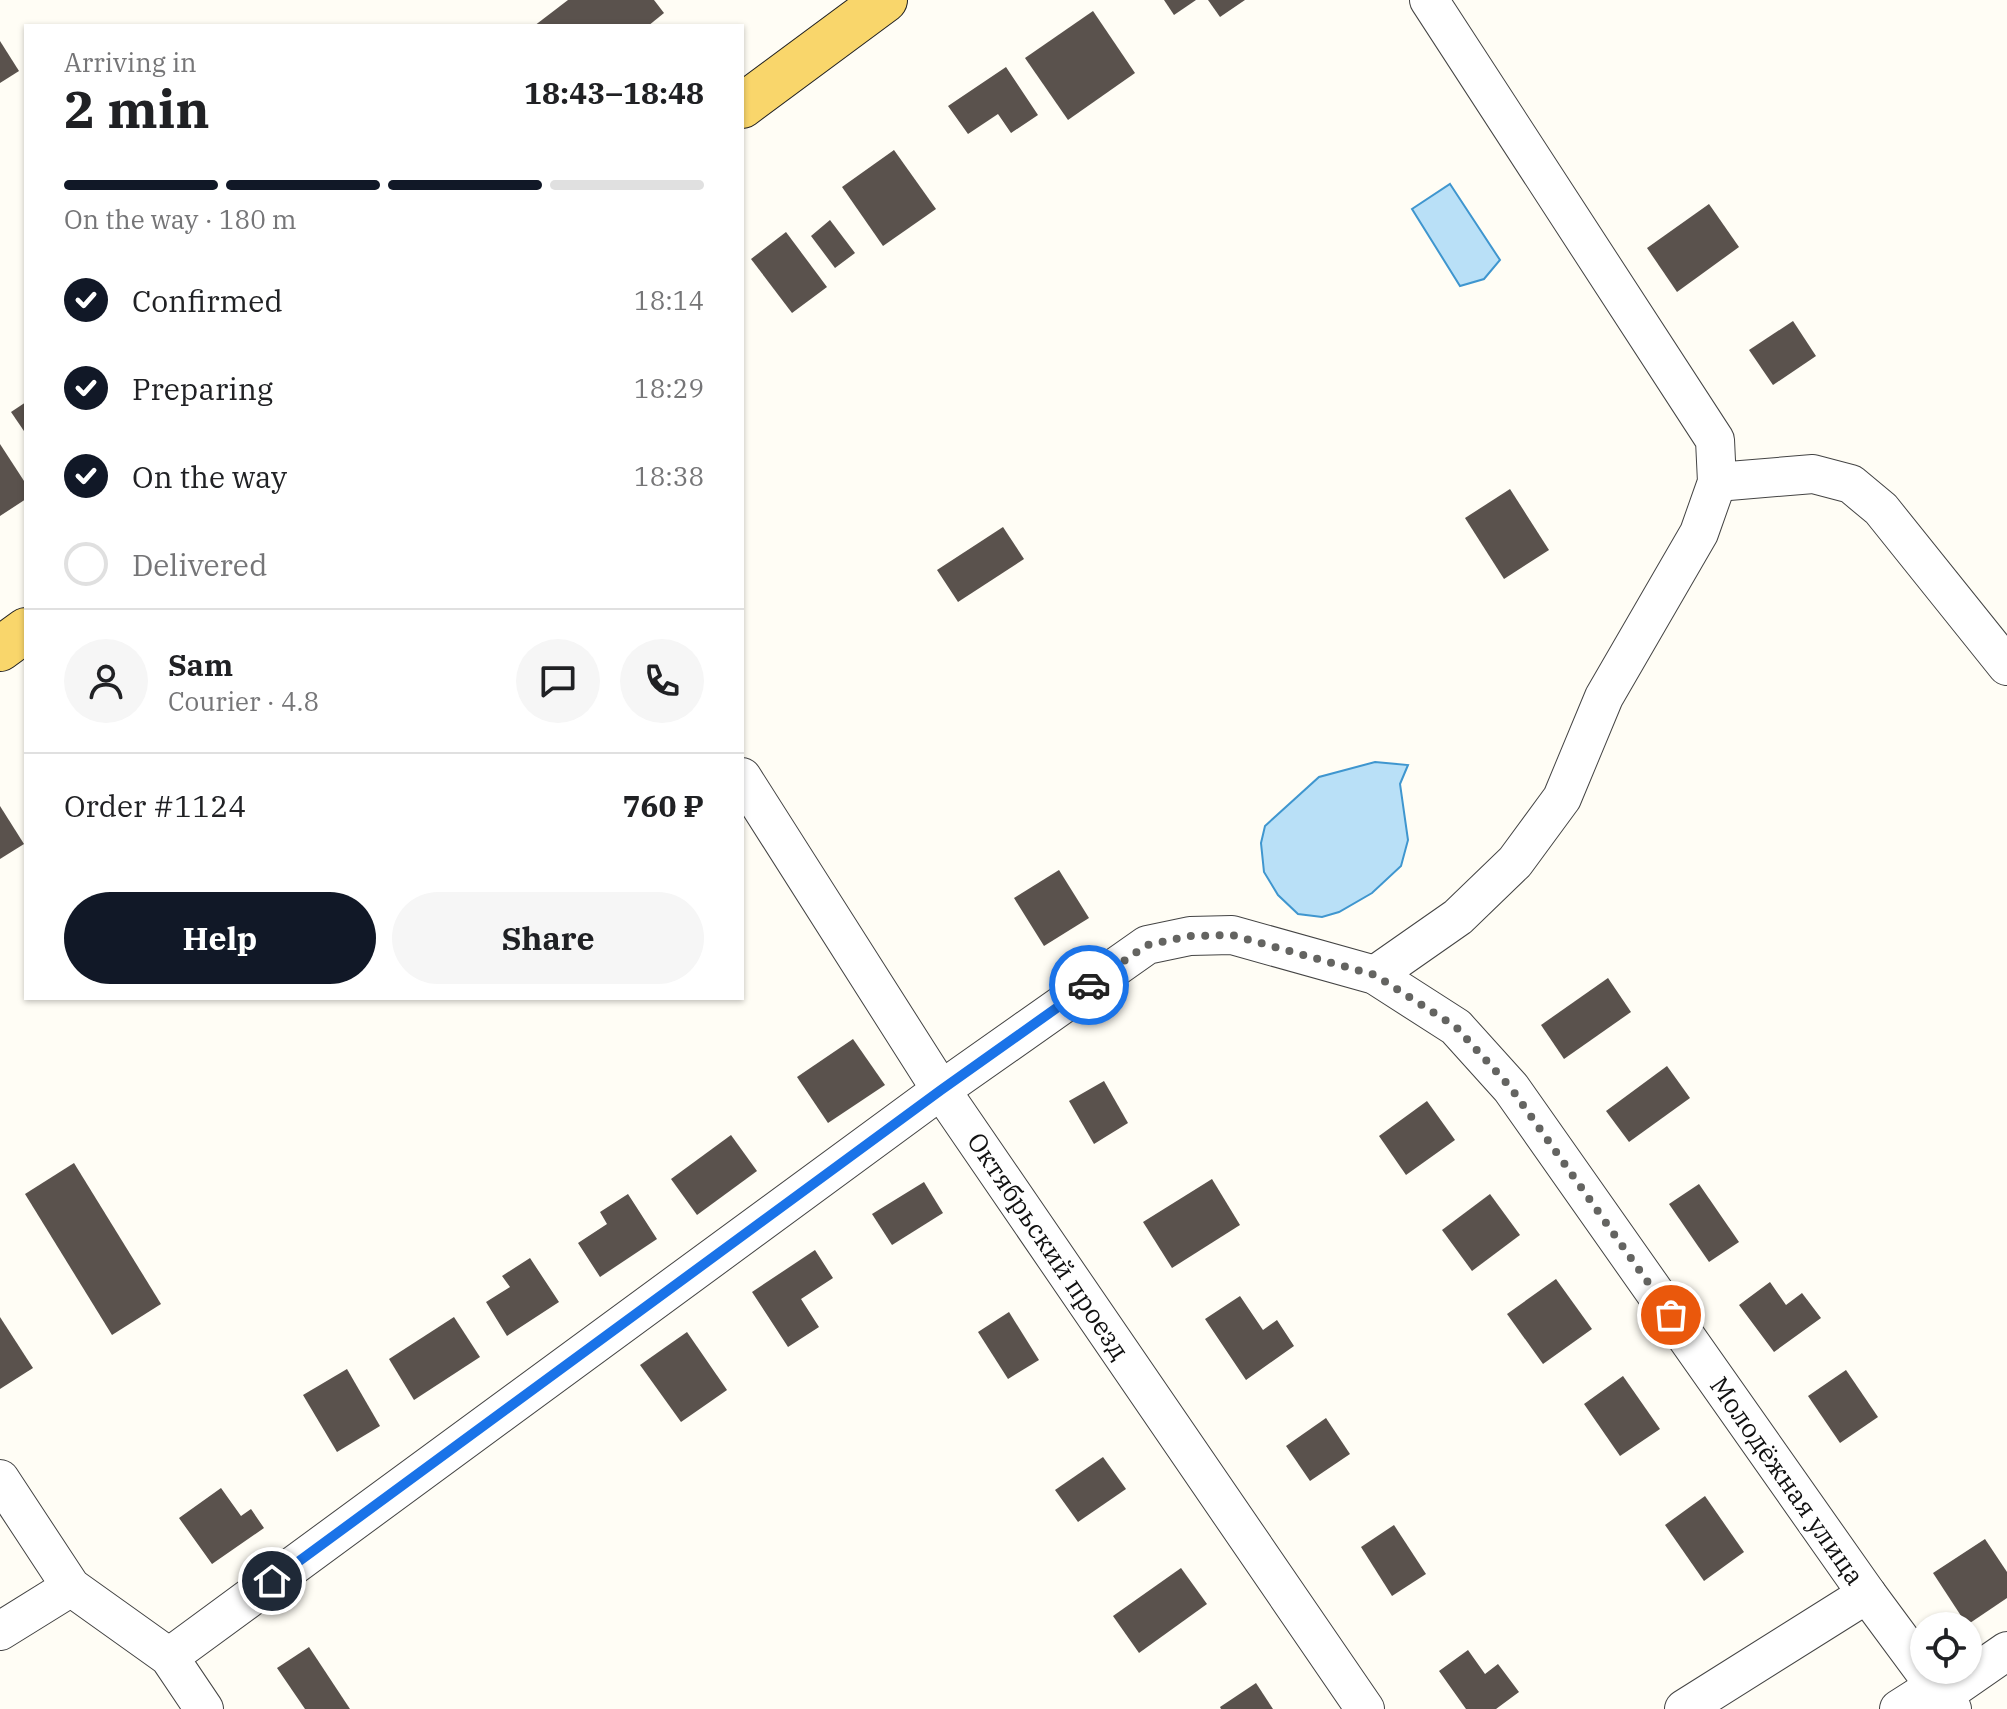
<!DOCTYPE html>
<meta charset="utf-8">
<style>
:root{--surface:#fff;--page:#f6f6f6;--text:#202124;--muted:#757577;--line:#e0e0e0;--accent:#111827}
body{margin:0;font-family:"IBM Plex Serif",serif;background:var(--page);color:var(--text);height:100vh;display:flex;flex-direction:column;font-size:30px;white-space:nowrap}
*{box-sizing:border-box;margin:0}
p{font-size:26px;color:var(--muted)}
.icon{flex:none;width:44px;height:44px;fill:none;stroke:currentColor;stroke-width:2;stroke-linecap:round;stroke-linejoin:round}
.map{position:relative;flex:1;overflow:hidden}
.side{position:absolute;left:24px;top:24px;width:720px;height:976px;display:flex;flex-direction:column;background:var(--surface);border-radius:0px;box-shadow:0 2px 6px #0004}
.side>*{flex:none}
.controls{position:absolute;left:1910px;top:1612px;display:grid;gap:16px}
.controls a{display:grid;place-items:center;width:72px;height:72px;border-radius:50%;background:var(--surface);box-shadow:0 2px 6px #0004;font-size:40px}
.pin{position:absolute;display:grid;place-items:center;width:68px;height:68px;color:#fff;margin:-34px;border:4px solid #fff;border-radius:50%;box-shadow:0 2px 8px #0007}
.courier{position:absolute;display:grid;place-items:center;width:80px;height:80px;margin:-40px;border:6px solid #1a73e8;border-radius:50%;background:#fff;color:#222;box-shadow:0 2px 10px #0007}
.head em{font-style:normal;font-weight:700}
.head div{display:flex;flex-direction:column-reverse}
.head{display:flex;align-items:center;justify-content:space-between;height:136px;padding:0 40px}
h1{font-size:52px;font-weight:700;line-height:60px}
.bar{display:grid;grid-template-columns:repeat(4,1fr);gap:12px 8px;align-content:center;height:96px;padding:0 40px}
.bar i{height:10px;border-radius:6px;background:var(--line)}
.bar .on{background:var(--accent)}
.bar p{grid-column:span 4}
.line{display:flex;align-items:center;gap:20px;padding:0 40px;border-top:2px solid var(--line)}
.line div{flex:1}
.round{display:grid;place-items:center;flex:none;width:84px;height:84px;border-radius:42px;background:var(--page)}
ol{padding:0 40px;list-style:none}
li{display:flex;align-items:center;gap:24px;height:88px}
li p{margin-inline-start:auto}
li .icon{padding:8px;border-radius:50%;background:var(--accent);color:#fff;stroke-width:4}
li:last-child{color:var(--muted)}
li i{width:44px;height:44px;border:4px solid var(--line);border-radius:50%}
.action{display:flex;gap:16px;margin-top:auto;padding:16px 40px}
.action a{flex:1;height:92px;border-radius:48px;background:var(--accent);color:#fff;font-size:32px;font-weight:700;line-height:92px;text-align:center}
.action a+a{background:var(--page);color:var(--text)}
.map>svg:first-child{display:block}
.water{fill:#b9e0f7;stroke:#3f96cf;stroke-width:2}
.building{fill:#5a524d}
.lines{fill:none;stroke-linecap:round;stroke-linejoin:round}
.minor-casing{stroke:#444;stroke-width:40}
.major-casing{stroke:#222;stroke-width:46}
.minor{stroke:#fff;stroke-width:38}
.major{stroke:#f9d66b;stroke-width:44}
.done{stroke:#646461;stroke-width:8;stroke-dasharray:0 14.4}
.route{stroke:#1a73e8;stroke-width:10}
.labels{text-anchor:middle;stroke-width:8;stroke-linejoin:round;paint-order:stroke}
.street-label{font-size:26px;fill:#111;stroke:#fff}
</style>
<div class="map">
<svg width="2007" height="1709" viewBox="0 0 2007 1709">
<rect width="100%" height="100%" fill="#fffdf5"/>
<g class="water">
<path d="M1450 184 1500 260 1484 279 1460 286 1412 209Z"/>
<path d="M1375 762 1408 765 1400 784 1408 840 1401 866 1372 893 1339 912 1322 917 1298 914 1278 895 1264 872 1261 843 1265 826 1319 777Z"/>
</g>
<g class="building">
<path d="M568 0H654L664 13 648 26H534Z"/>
<path d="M1164 0H1196L1174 15Z"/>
<path d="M1208 0H1245L1220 17Z"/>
<path d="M1093 11 1135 73 1068 120 1025 58Z"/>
<path d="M0 41 19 71 0 83Z"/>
<path d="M1006 67 1038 115 1011 133 998 114 968 134 948 106Z"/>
<path d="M894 150 936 209 883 246 842 187Z"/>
<path d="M1709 204 1739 247 1677 292 1647 248Z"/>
<path d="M830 220 855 253 835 268 811 236Z"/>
<path d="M786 232 827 287 792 313 751 259Z"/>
<path d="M1793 321 1816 356 1773 385 1749 350Z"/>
<path d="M26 402V434L11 412Z"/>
<path d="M0 444 26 484V499L0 516Z"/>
<path d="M1510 489 1549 550 1504 579 1465 518Z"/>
<path d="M1003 527 1024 559 958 602 937 570Z"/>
<path d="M0 806 24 844 0 859Z"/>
<path d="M1059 870 1089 918 1044 946 1014 898Z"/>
<path d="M1608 978 1631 1012 1564 1059 1541 1025Z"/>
<path d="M853 1039 885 1085 828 1123 797 1077Z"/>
<path d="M1667 1066 1690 1098 1629 1142 1606 1111Z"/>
<path d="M1104 1081 1128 1123 1094 1144 1069 1101Z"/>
<path d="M1427 1101 1455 1140 1406 1175 1379 1136Z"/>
<path d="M731 1135 757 1171 697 1215 671 1179Z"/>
<path d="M74 1163 161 1304 112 1335 25 1194Z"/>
<path d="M1212 1179 1240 1225 1172 1268 1143 1222Z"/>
<path d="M924 1182 943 1213 892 1245 872 1214Z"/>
<path d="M1699 1184 1739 1242 1709 1262 1669 1204Z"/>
<path d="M628 1194 657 1239 600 1277 578 1243 607 1224 600 1212Z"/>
<path d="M1490 1194 1520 1235 1472 1271 1442 1230Z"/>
<path d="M815 1250 833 1278 801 1299 819 1327 788 1347 752 1292Z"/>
<path d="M530 1258 559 1302 507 1336 486 1302 510 1287 502 1276Z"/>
<path d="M1556 1279 1592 1329 1543 1364 1507 1314Z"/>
<path d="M1770 1282 1786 1305 1802 1293 1821 1318 1774 1352 1739 1305Z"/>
<path d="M1240 1296 1263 1330 1277 1320 1294 1346 1246 1380 1205 1319Z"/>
<path d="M1009 1312 1039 1360 1008 1379 978 1332Z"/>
<path d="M0 1317 33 1368 0 1389Z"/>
<path d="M454 1317 480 1357 414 1400 389 1359Z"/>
<path d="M687 1332 727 1390 681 1422 640 1365Z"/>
<path d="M347 1369 380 1426 337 1452 303 1395Z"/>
<path d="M1846 1370 1878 1417 1840 1443 1808 1396Z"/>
<path d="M1623 1376 1660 1429 1620 1456 1584 1404Z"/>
<path d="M1326 1418 1350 1454 1310 1481 1286 1446Z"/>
<path d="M1103 1457 1126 1489 1078 1522 1055 1490Z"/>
<path d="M221 1488 241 1516 251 1509 264 1528 212 1564 179 1518Z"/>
<path d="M1705 1496 1744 1552 1704 1581 1665 1525Z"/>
<path d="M1394 1525 1426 1574 1392 1596 1361 1547Z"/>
<path d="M1985 1539 2007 1572V1598L1967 1625 1933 1573Z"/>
<path d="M1181 1568 1207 1604 1139 1653 1113 1616Z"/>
<path d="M309 1647 350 1709H305L277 1668Z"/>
<path d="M1468 1650 1485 1674 1498 1664 1519 1692 1496 1709H1466L1439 1671Z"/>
<path d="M1256 1683 1273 1709H1221L1220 1707Z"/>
</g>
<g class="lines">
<defs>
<g id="minor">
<path d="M1717 482 1813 474 1851 484 1881 509 2007 666"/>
<path d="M742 777 941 1090 1365 1709"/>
<path d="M1375 975 1458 917 1515 862 1562 798 1604 697 1699 533 1717 482 1715 440 1429 0"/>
<path d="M0 1479 71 1587 169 1657 204 1709"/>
<path d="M0 1631 71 1587"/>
<path d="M169 1657 941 1090 1147 945 1190 936 1232 935 1375 975 1456 1027 1511 1088 1867 1594 1952 1709"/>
<path d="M1942 1696 2007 1651"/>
<path d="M1684 1709 1867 1594"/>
<path d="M1899 1709 1935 1686"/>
</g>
<g id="major">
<path d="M742 106 885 0"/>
<path d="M0 649 26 630"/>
</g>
</defs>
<use href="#minor" class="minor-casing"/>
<use href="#major" class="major-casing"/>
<use href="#minor" class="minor"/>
<use href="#major" class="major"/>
</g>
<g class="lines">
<path class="done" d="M1089 985 1147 945 1190 936 1232 935 1375 975 1456 1027 1511 1088 1671 1315"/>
<path class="route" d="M272 1581 941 1090 1089 985"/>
</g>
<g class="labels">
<g class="street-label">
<text transform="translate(1048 1246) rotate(56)" y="9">Октябрьский проезд</text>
<text transform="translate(1787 1481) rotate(55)" y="9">Молодёжная улица</text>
</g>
</g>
</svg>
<div class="controls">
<a><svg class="icon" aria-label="locate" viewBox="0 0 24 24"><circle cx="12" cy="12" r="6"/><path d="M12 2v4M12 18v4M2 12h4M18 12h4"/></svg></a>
</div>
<div class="pin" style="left:1671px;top:1315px;background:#ea580c"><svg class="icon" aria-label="bag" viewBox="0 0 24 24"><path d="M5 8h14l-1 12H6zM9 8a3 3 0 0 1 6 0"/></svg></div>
<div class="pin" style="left:272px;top:1581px;background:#1f2937"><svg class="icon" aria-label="home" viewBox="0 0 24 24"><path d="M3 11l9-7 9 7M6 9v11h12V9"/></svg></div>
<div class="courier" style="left:1089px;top:985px"><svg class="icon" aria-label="car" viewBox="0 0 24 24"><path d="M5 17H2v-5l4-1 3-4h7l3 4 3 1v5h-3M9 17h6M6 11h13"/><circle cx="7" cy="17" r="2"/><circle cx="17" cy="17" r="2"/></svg></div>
<section class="side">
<div class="head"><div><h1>2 min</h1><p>Arriving in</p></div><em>18:43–18:48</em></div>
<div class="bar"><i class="on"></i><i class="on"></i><i class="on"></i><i></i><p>On the way · 180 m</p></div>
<ol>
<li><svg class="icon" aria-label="check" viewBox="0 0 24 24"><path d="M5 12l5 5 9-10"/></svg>Confirmed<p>18:14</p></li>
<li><svg class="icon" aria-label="check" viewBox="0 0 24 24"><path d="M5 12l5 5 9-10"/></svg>Preparing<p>18:29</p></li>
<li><svg class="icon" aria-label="check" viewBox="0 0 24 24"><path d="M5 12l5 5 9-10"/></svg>On the way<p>18:38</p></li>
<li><i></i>Delivered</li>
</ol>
<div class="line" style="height:144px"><a class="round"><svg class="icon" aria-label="person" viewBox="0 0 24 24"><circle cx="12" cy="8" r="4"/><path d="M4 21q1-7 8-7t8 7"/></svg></a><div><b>Sam</b><p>Courier · 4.8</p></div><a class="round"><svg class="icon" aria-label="chat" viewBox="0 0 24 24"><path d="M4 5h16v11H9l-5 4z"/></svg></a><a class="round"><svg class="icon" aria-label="phone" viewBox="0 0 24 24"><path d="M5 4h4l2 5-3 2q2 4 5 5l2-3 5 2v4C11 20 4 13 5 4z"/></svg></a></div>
<div class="line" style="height:104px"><div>Order #1124</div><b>760 ₽</b></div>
<div class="action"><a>Help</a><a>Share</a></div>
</section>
</div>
